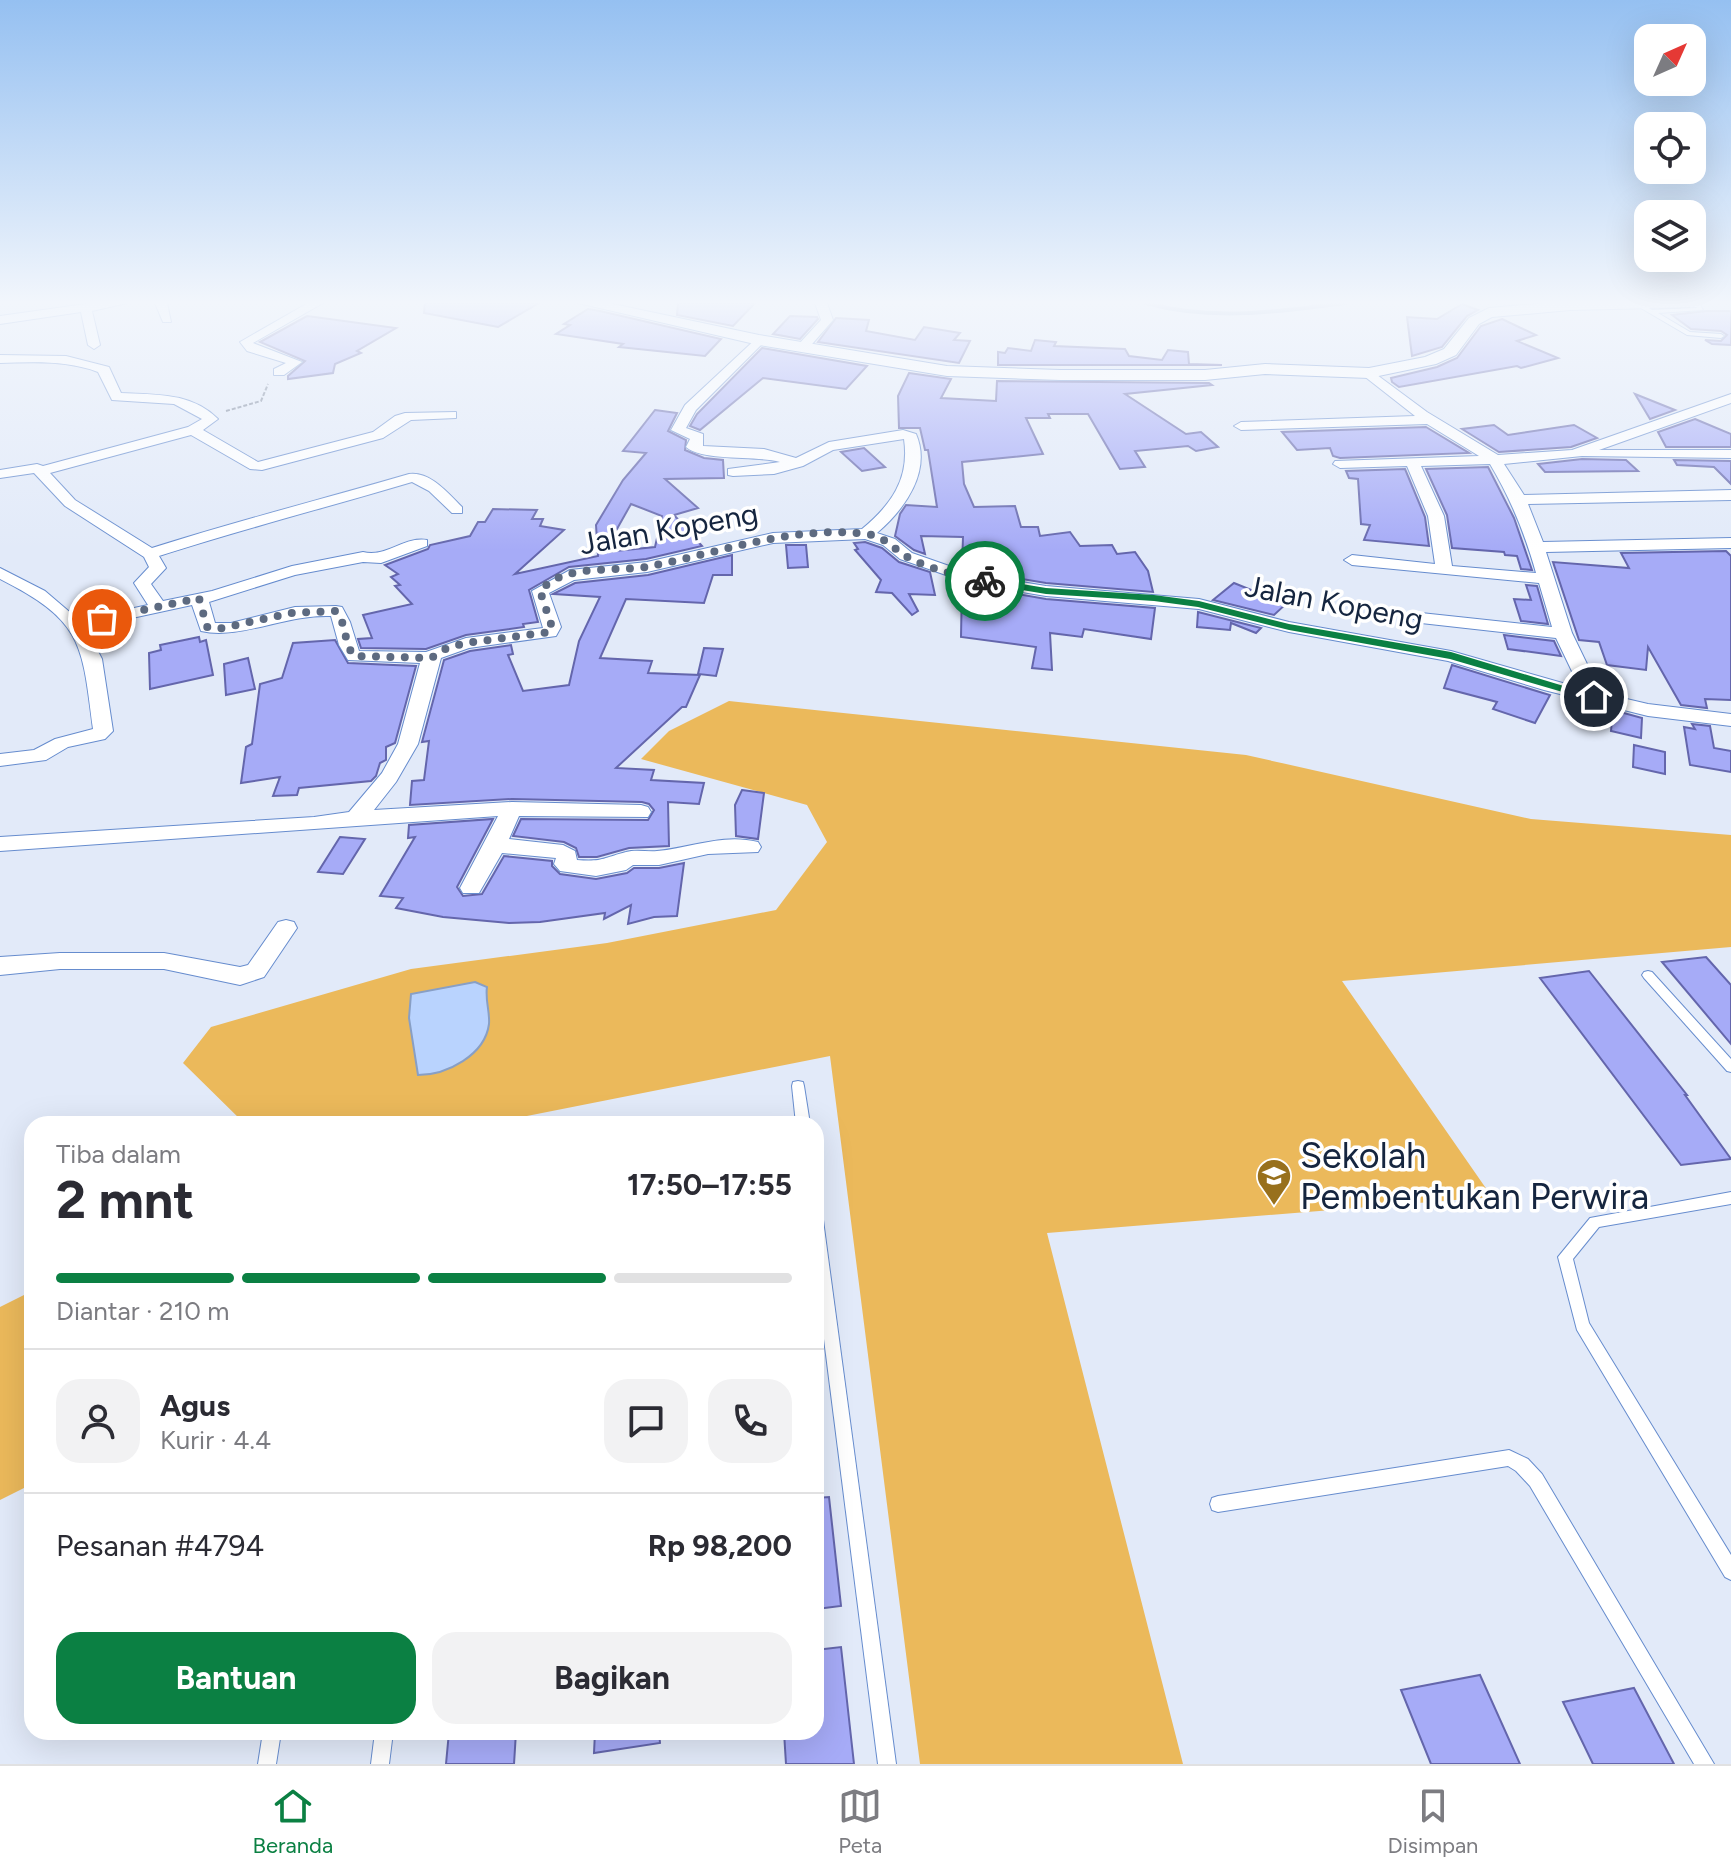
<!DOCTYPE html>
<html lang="id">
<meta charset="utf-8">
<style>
:root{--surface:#fff;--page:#f2f2f3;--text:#2b2b33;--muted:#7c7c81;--line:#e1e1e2;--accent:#0b8043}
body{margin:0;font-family:Figtree,sans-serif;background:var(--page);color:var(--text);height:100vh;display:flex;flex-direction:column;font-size:30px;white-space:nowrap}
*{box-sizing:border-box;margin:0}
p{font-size:26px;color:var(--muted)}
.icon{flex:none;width:44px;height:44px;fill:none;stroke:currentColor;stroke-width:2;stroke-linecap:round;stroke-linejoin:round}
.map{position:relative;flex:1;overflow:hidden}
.details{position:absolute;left:24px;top:1116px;width:800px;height:624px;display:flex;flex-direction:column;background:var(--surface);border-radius:24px;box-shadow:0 8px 32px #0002}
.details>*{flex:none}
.needle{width:52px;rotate:45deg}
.buttons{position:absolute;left:1634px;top:24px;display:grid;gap:16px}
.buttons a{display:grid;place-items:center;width:72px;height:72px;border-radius:16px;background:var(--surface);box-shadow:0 8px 32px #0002;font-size:40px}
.pin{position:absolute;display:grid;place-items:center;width:68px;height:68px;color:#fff;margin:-34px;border:4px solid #fff;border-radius:50%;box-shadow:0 2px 8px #0007}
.courier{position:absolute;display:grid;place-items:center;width:80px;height:80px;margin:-40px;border:6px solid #0b8043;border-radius:50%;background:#fff;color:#222;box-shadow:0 2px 10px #0007}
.headline em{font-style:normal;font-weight:700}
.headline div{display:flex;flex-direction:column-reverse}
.headline{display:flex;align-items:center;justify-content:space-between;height:136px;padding:0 32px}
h1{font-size:52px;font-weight:700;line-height:60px}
.bar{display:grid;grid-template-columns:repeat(4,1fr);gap:12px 8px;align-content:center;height:96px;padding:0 32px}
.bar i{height:10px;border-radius:6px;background:var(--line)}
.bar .selected{background:var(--accent)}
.bar p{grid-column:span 4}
.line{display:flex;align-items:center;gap:20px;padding:0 32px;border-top:2px solid var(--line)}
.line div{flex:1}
.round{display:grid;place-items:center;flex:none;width:84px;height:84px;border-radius:24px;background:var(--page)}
.primary-button{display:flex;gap:16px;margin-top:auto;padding:16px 32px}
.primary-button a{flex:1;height:92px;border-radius:24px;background:var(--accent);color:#fff;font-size:32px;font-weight:700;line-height:92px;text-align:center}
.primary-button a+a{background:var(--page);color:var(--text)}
.tab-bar{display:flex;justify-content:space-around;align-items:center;height:112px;border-top:2px solid var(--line);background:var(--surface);font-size:22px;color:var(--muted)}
.tab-bar a{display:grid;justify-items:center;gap:4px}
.tab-bar .selected{color:var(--accent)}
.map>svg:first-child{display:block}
.green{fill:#ebb95b}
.water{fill:#b9d3fe;stroke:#889fc5;stroke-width:2}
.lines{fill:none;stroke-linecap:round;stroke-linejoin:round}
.stream{stroke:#889fc5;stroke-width:4}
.building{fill:#a6abf7;stroke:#6466ac;stroke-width:2;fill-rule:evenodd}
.service-casing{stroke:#668cce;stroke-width:2}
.minor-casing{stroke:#668cce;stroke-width:2}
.tertiary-casing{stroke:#668cce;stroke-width:2}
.path{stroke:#758196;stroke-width:2;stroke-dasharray:4 2;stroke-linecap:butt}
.service{fill:#fff;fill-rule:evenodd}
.minor{fill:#fff;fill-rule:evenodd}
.tertiary{fill:#fff;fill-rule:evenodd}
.route{fill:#0b8043}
.done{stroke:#5d6a80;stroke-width:8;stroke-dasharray:0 14.4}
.labels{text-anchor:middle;stroke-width:7;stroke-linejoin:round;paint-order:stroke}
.street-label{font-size:30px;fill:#15253f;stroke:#fff}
.near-poi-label{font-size:36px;fill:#15253f;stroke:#fff;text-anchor:start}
</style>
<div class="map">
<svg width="1731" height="1764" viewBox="0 0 1731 1764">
<rect width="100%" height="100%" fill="#e2eaf9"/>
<g class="green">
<path d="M729 701 1246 755 1531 819 1731 835V947L1342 981 1492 1197 1047 1233 1183 1764H920L830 1056 486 1124H245L183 1063 211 1027 411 969 607 943 776 910 827 842 807 805 641 759 669 731Z"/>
<path d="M32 1291V1484L0 1500V1307Z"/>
</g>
<path class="water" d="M475 982 487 987C485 1000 490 1012 489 1024 485 1055 447 1075 418 1075L409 1018 411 994Z"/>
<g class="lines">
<path class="stream" d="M1146 303C1210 321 1279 312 1345 303"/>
</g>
<g class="building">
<path d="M425 303H539L498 327 424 313Z"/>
<path d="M678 303H755L733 326 677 315Z"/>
<path d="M1462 304 1478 310 1467 316 1442 347 1412 356 1407 317 1437 319Z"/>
<path d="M588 309 600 311 721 339 705 356 619 347 623 344 556 334 570 325 564 324Z"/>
<path d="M1706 311H1731V345L1712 344 1705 340 1721 341 1727 335 1721 331 1691 329 1672 315Z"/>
<path d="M307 316 322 318 396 328 357 351 361 353 335 364 333 373 288 379V376L305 361 260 342Z"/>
<path d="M790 316 817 317 818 319 800 339 773 334Z"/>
<path d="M836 318 869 320 866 331 915 340 924 327 960 333 954 340 970 341 959 363 818 342Z"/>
<path d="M1502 319 1536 335 1517 341 1558 358 1521 368 1517 366 1399 387 1392 382 1391 378 1437 367 1457 358 1481 326Z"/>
<path d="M1035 340 1056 342 1054 346 1125 349 1129 356 1162 360 1168 350 1188 352 1189 364 1222 365H998V352L1005 353 1008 348 1031 351Z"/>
<path d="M762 348 867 366 846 389 763 378 700 430 690 426 697 414Z"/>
<path d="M909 373 951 379 941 398 996 401 997 381 1209 383 1212 385 1125 394 1186 434 1201 432 1218 447 1196 451 1188 446 1135 451 1145 467 1120 469 1088 414H1048L1050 418H1026L1043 454 962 462 964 484 974 507 1015 506 1021 527H1038L1040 536 1070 532 1080 546 1112 545 1117 554 1135 552 1148 571 1153 592 1046 583 973 571 962 567 963 537 921 536 925 554 914 550 895 536 900 514 906 505 937 507 928 450H925L920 428H899L898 396Z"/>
<path d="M1635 394 1675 410 1650 419Z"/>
<path d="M655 410 677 413 668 431 686 440 685 450 704 458 723 460 724 478 665 479 698 508 674 515 702 546 646 559 569 567 529 590 538 622 523 624 524 627 466 635 426 649 361 648 358 639 372 638 363 615 412 604 395 586 400 585 391 577 398 574 385 565 428 549 430 545 470 536 478 522H485L493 509 537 510 532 519H543L540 526 564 530 515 574 598 556 596 525 623 480 646 453 623 451ZM631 504 662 516 655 547 604 552Z"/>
<path d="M1695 419 1731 434V447H1666L1658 432Z"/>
<path d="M1494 425 1508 435 1574 425 1597 438 1571 447 1499 452 1462 429Z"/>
<path d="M1426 427 1469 453 1340 458 1333 456 1330 448 1297 450 1282 432Z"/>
<path d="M864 448 885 467 862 471 841 452Z"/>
<path d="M1582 459 1626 460 1638 471 1545 472 1538 464Z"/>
<path d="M1674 460 1731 461V484L1714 467 1677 465Z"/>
<path d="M1488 467 1514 518 1532 570 1521 569 1517 556 1505 555 1504 552 1452 548 1447 515 1426 469Z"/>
<path d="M1405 469 1425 517 1429 546 1364 540 1370 525 1361 524 1358 479 1349 478 1346 471Z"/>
<path d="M865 542 882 548 899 562 930 572 935 595 909 594 918 611 912 615 892 593 876 592 881 580 855 550 858 549 854 543Z"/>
<path d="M786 545H806L808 567 788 568Z"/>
<path d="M1726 551 1731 556V700L1705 699 1707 708 1681 705 1648 647 1646 670 1607 665 1599 642 1579 640 1553 562 1629 568 1621 553Z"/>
<path d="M732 555V575H713L704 603 626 599 600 658 652 661 648 673 700 675 686 707H682L616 768 654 770 651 780 704 783 699 804 668 802 669 846 629 848 597 857H579L576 848 564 842 513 836 521 819 648 820 654 810 649 804 642 802 512 799 410 805 412 781 424 780 429 741 422 742 444 660 470 651 511 645 513 654 508 655 523 691 569 685 579 641 600 597 553 594 575 583 648 575Z"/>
<path d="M1234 583 1261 594 1287 603 1274 615 1213 600Z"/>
<path d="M962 584 1046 599 1155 608 1151 639 1084 629 1082 637 1050 633 1052 670 1032 668 1036 647 961 637Z"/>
<path d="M1526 585 1537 586 1548 624 1521 621 1514 599 1531 600Z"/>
<path d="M1198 612 1261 628 1256 633 1231 623 1230 630 1197 627Z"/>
<path d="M1504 635 1554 641 1561 656 1508 649Z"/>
<path d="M199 637 200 642 206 640 213 675 150 689 149 653 161 650 160 645Z"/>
<path d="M335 640 348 663 416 666 395 743 386 747V760L380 763 376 776 371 781 299 788 297 795 273 796 280 777 241 783 246 747 252 744 260 684 282 678 293 643Z"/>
<path d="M704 648 723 649 716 676 698 674Z"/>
<path d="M248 658 255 689 226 695 224 664Z"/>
<path d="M1452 665 1543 693 1550 695 1535 723 1493 709 1497 702 1444 688Z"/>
<path d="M1613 710 1642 718 1641 738 1611 731Z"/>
<path d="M1692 724 1710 726 1714 748 1731 751V772L1690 765 1684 727 1695 729Z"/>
<path d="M1634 745 1665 752V774L1633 767Z"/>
<path d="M742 790 764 793 758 839 736 836 735 805Z"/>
<path d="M493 819 457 887 463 896 482 894 504 856 552 861V866L560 874 596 879 627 873 634 868H659L684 863 677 916 654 917 628 924 631 905 604 919 605 913 540 922 509 923 443 917 396 908 403 898 380 896 415 837 408 838 409 825Z"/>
<path d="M340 837 365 839 343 874 318 872Z"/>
<path d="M1706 957 1731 985V1044L1662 962Z"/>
<path d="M1589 971 1687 1095H1685L1731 1159 1681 1165 1540 978Z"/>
<path d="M829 1497 841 1606 816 1609V1498Z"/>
<path d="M841 1647 854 1764H786L784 1732H816V1650Z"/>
<path d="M1480 1675 1520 1764H1431L1401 1690Z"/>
<path d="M1634 1688 1674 1764H1593L1563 1702Z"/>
<path d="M449 1732H516L514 1764H446Z"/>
<path d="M595 1732H659L660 1743 594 1753Z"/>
</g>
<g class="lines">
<defs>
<g id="service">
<path d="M1640 303 1652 310 1697 308 1693 303H1699L1703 310 1658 313 1690 332 1721 334 1724 336 1721 338 1687 335 1634 304Z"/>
<path d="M1648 971 1652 972 1731 1059V1072L1727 1071 1644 978 1642 975 1644 972Z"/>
<path d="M798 1081 803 1082 804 1086 810 1124H796L792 1086 793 1082Z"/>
<path d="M1731 1192V1204L1599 1227 1573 1259 1589 1323 1731 1555V1580L1725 1577 1577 1330 1558 1257 1590 1218Z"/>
<path d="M816 1214 821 1216 823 1220 896 1764H878L816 1276Z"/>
<path d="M1509 1450 1528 1459 1542 1474 1714 1764H1694L1530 1486 1516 1471 1508 1466 1218 1512 1212 1510 1210 1504 1212 1498 1218 1496Z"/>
<path d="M263 1732H281L276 1764H258Z"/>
<path d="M375 1732H393L389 1764H371Z"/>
</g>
<g id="minor">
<path d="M93 303H127L92 311 100 345 94 349 88 345 81 312 0 324V316Z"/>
<path d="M155 303H167L171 322H163Z"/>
<path d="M308 303H323L253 343 302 362 284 375H274V369L286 363 247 351 240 342Z"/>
<path d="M815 303H827L833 320 806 351H798V345L821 320Z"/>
<path d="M759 336 763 337V343L696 410 686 428 703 434V446L764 449 796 458 829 442 903 430 916 434C932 471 905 509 877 533L895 539 912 553 972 574 1046 586 1199 599 1289 622 1451 651 1580 688 1556 638 1421 623 1412 618 1421 613 1552 627 1539 583 1352 565 1344 560 1352 555 1435 564 1428 516 1407 466 1340 468 1333 464 1335 461 1479 456 1427 424 1241 430 1234 426 1241 422 1415 416 1364 376 1363 373 1369 369 1427 412 1498 455 1572 450 1731 394V403L1599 450H1731V458L1582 456 1504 464 1524 495 1731 490V500L1528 504 1543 542 1731 538V548L1546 552 1572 633 1601 693 1648 704 1731 714V726L1648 716 1544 690 1448 661 1289 632 1199 609 1046 596 969 583 900 559 883 545 865 539 773 543 647 572 574 580 549 593 561 627 556 636 469 648 441 658 418 744 396 782 374 810 512 802 641 805 648 807 651 812 648 817 519 816 509 839 563 845 575 851 577 860C603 862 603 858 626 852 636 849 647 852 657 851 691 848 723 833 758 842L761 847 758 852 708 854 659 865H633L626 870 596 876 560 871 554 864 556 858 502 853 479 893H463L460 888 498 816 0 851V837L314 817 349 812 382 773 398 744 420 663 348 660 339 645 331 616C286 614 240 640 201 631L192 605 86 628 102 659 113 731 105 739 68 747 46 760 0 766V754L34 750 55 739 93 729C82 643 83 621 0 579V568L45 591 79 620 148 605 134 583 149 567 144 557 65 506 34 473 0 478V470L37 464 43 466 188 427 202 419 174 404 112 400 98 372C67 360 33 362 0 363V355L66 356 109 367 121 393C156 395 191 392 218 419L203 430 258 462 373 432 395 416 405 413 456 412V418L411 420 383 438 262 470 250 469 191 435 50 473 75 500 152 548C237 521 323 499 409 474 430 471 448 493 462 507V513H452L429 491 412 482C328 507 243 529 159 556L166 568 151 584 163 601 212 591 292 566 363 552C386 558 404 536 427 540V546L381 563 363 562 295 575 209 602 215 623H231L295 607 336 606 342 607 350 622 359 651 426 652 466 638 543 628 532 591 570 570 647 562 773 533 862 529C891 505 910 479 904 439L833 450 803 466 774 474 733 476 728 475V469L780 462C755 455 704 462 686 447L690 439 671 430 685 405ZM1490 464C1511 499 1525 534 1536 573L1452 566 1444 516 1421 466Z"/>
<path d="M286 920 294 922 297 928 264 977 240 985 164 969H60L0 975V957L60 953H164L240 967 248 965 278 922Z"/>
</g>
<path id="tertiary" d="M578 303H608L759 335 947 366 1060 370H1205L1265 364 1369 368 1425 357 1444 349 1469 318 1489 308 1548 303H1704L1697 307 1570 310 1492 317 1479 324 1456 355 1436 364 1369 378 1265 374 1205 380H1060L947 376 759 345Z"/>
</defs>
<use href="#service" class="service-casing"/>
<use href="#minor" class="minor-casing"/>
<use href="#tertiary" class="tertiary-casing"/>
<path class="path" d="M226 411 261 401 268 384"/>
<use href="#service" class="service"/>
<use href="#minor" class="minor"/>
<use href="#tertiary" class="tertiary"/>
</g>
<linearGradient id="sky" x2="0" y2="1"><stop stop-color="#95c0f1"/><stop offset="0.55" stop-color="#f2f6fc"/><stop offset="1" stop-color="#f2f6fc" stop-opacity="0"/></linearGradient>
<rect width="1731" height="550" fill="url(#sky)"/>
<path class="route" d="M985 578 1046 588 1154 595 1199 601 1289 624 1451 652 1600 697 1590 700 1450 659 1289 630 1198 607 1154 601 1046 594 981 583Z"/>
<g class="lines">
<path class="done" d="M102 619 199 598 207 627 218 629 291 613 336 611C347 624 343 642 354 656L431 658 447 648 466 643 550 632 552 627 540 591C565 562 618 573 651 566 722 552 794 525 867 534 885 536 894 550 909 558 932 570 960 576 985 581"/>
</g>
<defs>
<symbol id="university-pin" viewBox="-11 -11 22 30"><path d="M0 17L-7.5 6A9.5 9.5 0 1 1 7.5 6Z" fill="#98701c" stroke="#fff"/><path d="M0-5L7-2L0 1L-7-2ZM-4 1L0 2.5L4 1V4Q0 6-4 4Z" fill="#fff"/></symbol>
</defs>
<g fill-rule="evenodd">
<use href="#university-pin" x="1254" y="1156" width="40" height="54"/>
</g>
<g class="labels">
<g class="street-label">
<text transform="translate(669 529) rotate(-10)" y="10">Jalan Kopeng</text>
<text transform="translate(1334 603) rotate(11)" y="10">Jalan Kopeng</text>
</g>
<g class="near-poi-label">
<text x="1300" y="1168">Sekolah<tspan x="1300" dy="41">Pembentukan Perwira</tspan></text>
</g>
</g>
</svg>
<div class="buttons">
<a><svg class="needle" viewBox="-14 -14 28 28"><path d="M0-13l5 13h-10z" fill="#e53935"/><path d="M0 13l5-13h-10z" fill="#7c7c81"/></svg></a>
<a><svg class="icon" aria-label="locate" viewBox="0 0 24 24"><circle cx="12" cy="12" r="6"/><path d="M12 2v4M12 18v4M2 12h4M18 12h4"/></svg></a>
<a><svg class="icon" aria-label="layers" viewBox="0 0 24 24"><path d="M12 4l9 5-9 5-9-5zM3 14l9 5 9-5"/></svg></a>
</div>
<div class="pin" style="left:102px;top:619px;background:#ea580c"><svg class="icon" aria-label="bag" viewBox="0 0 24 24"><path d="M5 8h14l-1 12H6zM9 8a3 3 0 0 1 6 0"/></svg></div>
<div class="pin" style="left:1594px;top:697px;background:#1f2937"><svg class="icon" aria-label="home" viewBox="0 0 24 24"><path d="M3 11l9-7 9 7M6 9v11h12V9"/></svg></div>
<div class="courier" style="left:985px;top:581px"><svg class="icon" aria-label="bike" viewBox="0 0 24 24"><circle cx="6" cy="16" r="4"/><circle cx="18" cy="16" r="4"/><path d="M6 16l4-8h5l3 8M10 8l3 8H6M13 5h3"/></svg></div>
<section class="details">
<div class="headline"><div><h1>2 mnt</h1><p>Tiba dalam</p></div><em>17:50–17:55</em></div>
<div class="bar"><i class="selected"></i><i class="selected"></i><i class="selected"></i><i></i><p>Diantar · 210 m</p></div>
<div class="line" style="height:144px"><a class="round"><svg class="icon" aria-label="person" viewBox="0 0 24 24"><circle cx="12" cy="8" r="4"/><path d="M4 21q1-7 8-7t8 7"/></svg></a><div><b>Agus</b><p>Kurir · 4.4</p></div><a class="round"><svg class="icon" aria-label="chat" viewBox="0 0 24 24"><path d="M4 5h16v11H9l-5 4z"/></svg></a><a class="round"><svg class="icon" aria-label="phone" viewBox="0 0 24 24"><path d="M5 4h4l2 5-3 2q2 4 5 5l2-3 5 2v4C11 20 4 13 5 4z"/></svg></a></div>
<div class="line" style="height:104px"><div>Pesanan #4794</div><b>Rp 98,200</b></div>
<div class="primary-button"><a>Bantuan</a><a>Bagikan</a></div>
</section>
</div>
<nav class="tab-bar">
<a class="selected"><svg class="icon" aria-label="home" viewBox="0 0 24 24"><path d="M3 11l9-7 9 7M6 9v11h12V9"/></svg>Beranda</a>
<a><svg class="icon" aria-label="map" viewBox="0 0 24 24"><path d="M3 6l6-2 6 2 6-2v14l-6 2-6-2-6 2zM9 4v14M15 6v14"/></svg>Peta</a>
<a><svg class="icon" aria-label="saved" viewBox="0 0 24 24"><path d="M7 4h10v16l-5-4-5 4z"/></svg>Disimpan</a>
</nav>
